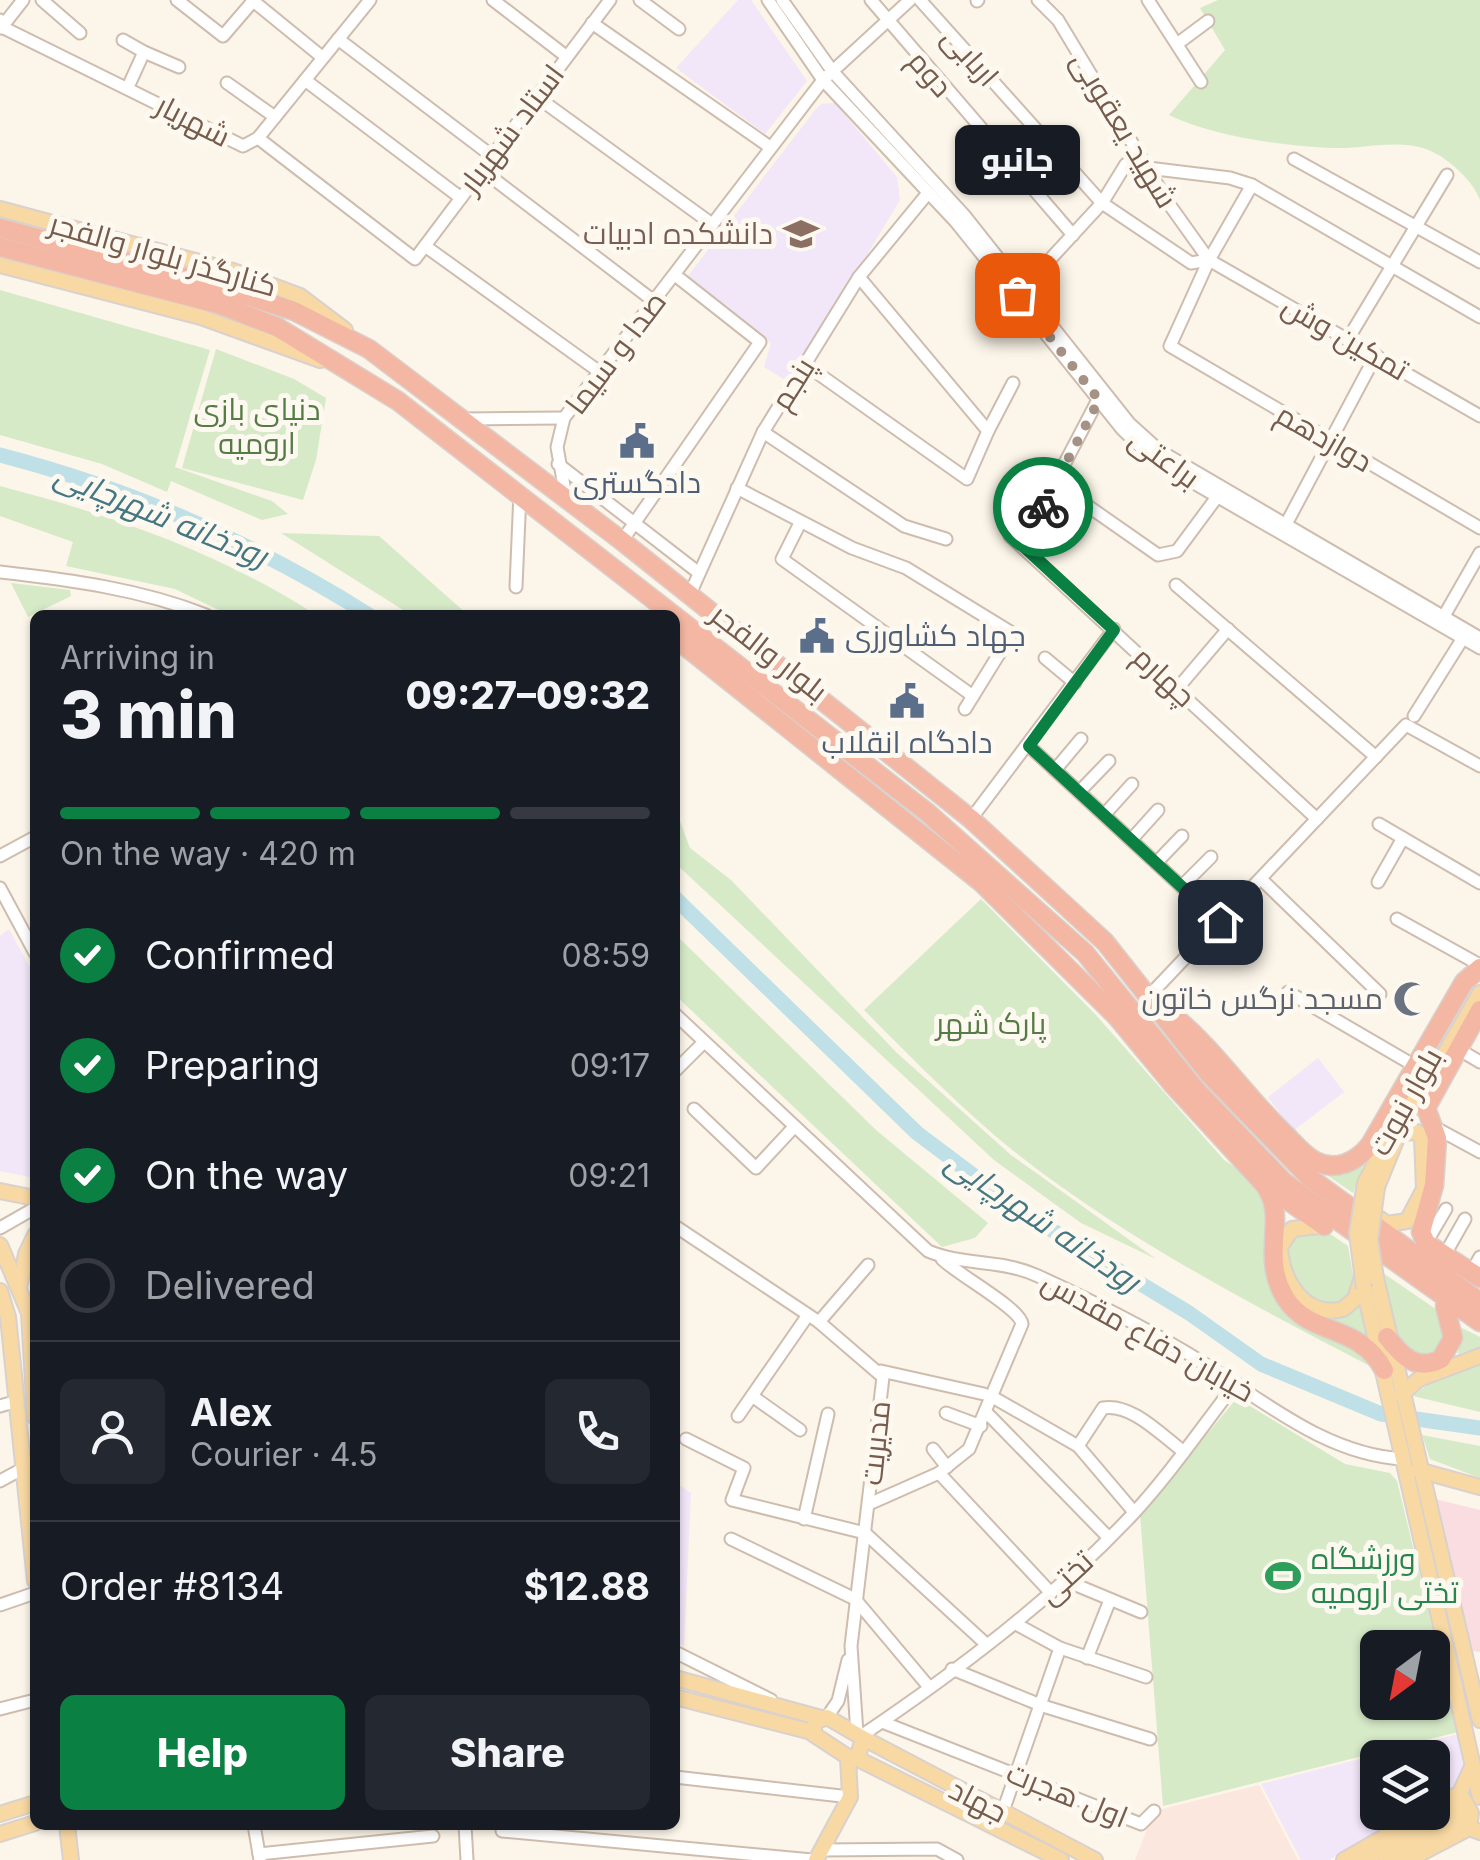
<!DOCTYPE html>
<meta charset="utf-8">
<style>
:root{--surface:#171b24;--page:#242831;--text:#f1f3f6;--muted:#9ea1a6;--line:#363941;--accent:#0b8043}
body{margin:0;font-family:Inter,Cairo,sans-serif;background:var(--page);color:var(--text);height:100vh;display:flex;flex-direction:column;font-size:38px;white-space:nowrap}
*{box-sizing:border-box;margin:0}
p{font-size:32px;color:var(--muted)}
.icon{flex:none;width:55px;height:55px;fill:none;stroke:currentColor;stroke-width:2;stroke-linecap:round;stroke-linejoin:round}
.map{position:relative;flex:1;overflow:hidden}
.details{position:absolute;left:30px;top:610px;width:650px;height:1220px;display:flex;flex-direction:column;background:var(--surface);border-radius:15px;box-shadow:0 2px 8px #0004}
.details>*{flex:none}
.needle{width:65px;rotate:212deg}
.controls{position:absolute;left:1360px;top:1630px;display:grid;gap:20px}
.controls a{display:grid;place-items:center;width:90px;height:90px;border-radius:15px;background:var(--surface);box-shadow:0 2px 8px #0004;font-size:50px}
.pin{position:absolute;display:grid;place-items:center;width:85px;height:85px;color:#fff;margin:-42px;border-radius:20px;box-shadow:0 5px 15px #0006}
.courier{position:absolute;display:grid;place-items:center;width:100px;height:100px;margin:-50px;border:8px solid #0b8043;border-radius:50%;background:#fff;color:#222;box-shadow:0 2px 12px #0007}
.bubble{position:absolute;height:70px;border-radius:15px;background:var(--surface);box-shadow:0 2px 8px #0004;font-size:32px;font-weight:800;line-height:70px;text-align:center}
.head em{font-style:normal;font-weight:800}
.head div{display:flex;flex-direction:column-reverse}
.head{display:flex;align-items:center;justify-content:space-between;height:170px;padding:0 30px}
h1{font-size:65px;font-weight:800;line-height:75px}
.bar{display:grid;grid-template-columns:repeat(4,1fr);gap:15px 10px;align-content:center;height:120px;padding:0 30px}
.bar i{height:12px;border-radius:8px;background:var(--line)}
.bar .selected{background:var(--accent)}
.bar p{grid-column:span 4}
.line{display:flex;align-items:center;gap:25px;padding:0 30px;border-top:2px solid var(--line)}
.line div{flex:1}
.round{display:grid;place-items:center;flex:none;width:105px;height:105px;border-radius:15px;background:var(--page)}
ol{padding:0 30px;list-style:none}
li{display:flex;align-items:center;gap:30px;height:110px}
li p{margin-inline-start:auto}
li .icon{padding:10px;border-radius:50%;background:var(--accent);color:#fff;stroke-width:4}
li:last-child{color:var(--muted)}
li i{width:55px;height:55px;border:5px solid var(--line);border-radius:50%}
.action{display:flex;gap:20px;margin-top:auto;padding:20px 30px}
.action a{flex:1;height:115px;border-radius:15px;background:var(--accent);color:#fff;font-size:40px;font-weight:800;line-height:115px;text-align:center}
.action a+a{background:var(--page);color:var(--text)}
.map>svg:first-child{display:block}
.commercial{fill:#fce7de}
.education{fill:#f2e6f9}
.medical{fill:#fadde0}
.green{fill:#d6eac8;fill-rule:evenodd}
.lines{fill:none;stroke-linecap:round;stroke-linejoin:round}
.river{stroke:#bee0e6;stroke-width:15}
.minor-casing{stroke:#cebdaf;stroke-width:15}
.major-casing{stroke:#d9d1cd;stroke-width:18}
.highway-casing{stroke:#d9d1cd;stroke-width:21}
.minor{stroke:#fff;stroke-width:11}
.major{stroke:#f8d9a4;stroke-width:14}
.highway{stroke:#f4b7a3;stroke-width:18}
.major-bridge-casing{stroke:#d9d1cd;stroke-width:18;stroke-linecap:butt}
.major-bridge{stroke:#f8d9a4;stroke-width:14}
.done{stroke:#a59284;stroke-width:10;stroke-dasharray:0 18}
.route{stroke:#0b8043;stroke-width:12}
.labels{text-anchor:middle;stroke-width:10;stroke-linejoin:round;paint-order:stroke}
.street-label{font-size:30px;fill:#765c4d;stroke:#fef9f0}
.education-label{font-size:30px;fill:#785e54;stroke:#fef9f0;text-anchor:end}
.park-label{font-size:30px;fill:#557c45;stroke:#fef9f0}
.service-label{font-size:30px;fill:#4e5e75;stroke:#fef9f0}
.worship-label{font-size:30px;fill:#5b616d;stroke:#fef9f0;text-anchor:end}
.leisure-label{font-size:30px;fill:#27864d;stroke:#fef9f0;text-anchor:start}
.water-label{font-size:32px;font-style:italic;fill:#447782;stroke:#fef9f0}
</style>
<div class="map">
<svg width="1480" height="1860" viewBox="0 0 1480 1860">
<rect width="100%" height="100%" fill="#fcf5e9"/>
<path class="commercial" d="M1259 1785 1298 1860H1135L1154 1811Z"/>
<g class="education">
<path d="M738 0H751L807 81 765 134 676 68Z"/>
<path d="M835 103 897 177 900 200 790 383 764 367 771 343 685 280 815 110 821 104Z"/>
<path d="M9 929 35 977V1178L0 1171V936Z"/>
<path d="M1318 1058 1344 1092 1293 1131 1268 1097Z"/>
<path d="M675 1482 691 1493 684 1646 675 1642Z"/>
<path d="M1458 1734 1464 1772 1453 1787 1433 1799 1432 1758H1378V1812L1410 1813 1329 1860H1301L1261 1784Z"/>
</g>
<path class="medical" d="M1435 1499 1480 1510V1652L1472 1651Z"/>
<g class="green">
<path d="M1218 0H1480V200C1473 180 1446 156 1426 149 1396 139 1365 149 1334 148 1283 146 1215 137 1169 115L1225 50 1200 8Z"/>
<path d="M0 290 210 350 175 467 272 501 288 514 262 520 171 481 167 492 102 464 0 435Z"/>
<path d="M216 349 294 379 326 398 316 460 303 500 182 468Z"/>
<path d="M0 486C111 515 219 552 316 615H229L175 589 66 566 73 542 0 516Z"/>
<path d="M281 533 379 536 468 615H411Z"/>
<path d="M11 583 70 590 71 596 28 617Z"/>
<path d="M675 808 690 848 731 880 897 1053 1011 1155 1156 1259 1081 1223 994 1160 675 863Z"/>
<path d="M981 899 1095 1014 1224 1160C1285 1195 1258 1224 1269 1280L1369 1360 1368 1365C1249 1303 1126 1239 1020 1156 964 1112 914 1060 864 1010Z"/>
<path d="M675 934 876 1130 988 1223 975 1238 942 1247 675 995Z"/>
<path d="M1364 1164 1353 1193 1327 1175 1348 1172Z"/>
<path d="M1324 1230 1348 1246 1355 1285 1346 1301 1327 1308 1295 1286 1285 1252 1296 1233Z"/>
<path d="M1383 1273 1440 1312 1446 1346 1428 1360 1399 1347Z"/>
<path d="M1359 1301 1369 1343 1320 1320 1344 1316Z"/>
<path d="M1460 1327 1480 1337V1348L1458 1354Z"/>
<path d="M1480 1364V1412L1413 1396 1427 1385Z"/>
<path d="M1237 1398 1345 1464 1390 1473 1397 1481 1458 1732 1163 1806 1140 1515ZM1378 1648H1432V1702H1378Z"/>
<path d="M1422 1435 1480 1446V1478L1430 1459Z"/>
</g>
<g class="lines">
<g class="river">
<path d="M0 455C131 489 255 543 369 615"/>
<path d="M675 898 917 1133 1022 1212 1189 1313 1261 1364 1381 1414 1480 1428"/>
</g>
<defs>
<g id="minor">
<path d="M42 0 80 33"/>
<path d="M177 0 223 36 254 0"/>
<path d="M252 0 322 57"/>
<path d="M493 0 567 57"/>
<path d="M640 0 679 29"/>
<path d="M768 0 823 80 956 222 1122 429 1154 460 1480 648"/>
<path d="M782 0 833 72 964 215 1129 423 1160 451 1480 638"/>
<path d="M871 0 1073 235"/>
<path d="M920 0 1102 203 1191 263 1209 260"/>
<path d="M1038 0 1058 20 1169 204 1209 260 1480 416"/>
<path d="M1148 0 1201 82"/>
<path d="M977 1 978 0"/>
<path d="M0 20 2 27 243 146 258 138 370 0"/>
<path d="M592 23 770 147"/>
<path d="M1 28 23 0"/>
<path d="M338 39 492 156"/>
<path d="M123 40 144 52 128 87"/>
<path d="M1177 44 1208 21"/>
<path d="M144 52 179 67"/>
<path d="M305 80 461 198"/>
<path d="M227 83 275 117"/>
<path d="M537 97 712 224"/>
<path d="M258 138 415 259 610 0"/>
<path d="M1294 159 1480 262"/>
<path d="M1148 168 1230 178 1252 185 1480 317"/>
<path d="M482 170 655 302"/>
<path d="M1252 185 1209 260 1170 346 1480 528"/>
<path d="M425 246 601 373"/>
<path d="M1020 292 1102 203 1126 164"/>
<path d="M1348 339 1447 175"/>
<path d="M806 365 967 479 988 431 859 277"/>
<path d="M464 419 564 418"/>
<path d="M988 431 1013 383"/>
<path d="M763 432 904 526 946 539"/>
<path d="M558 464 699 573"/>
<path d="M1055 483 1158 555 1177 551 1217 497"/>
<path d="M737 488 852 548 906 568 1012 633 965 709"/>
<path d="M566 497 557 447 564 418 823 80 910 0"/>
<path d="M800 523 782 559 973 696"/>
<path d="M1284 528 1376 355"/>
<path d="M1010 536 1317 819"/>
<path d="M622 541 760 342 675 275"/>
<path d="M1022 545 1101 394"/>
<path d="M0 572C71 580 140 589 206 615"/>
<path d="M1176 585 1376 757"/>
<path d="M516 587 520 493"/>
<path d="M690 594 763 432 859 277 928 193"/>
<path d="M1440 623 1480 553"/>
<path d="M1045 658 1075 683"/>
<path d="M1177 689 1228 629"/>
<path d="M1414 716 1463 638"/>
<path d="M1029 746 1220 922"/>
<path d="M1055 770 1081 739"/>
<path d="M1079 792 1109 761"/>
<path d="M1104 815 1132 784"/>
<path d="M971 819 1114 629"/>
<path d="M1379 824 1480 883"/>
<path d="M1131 840 1158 810"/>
<path d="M0 856 35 837"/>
<path d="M1156 863 1182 836"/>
<path d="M1261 879 1380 994"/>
<path d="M1378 882 1403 838"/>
<path d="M1182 886 1211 857"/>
<path d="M0 888 35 953"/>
<path d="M1397 919 1480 965"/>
<path d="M1288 992 1415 1066"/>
<path d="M1148 997 1406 725 1480 766"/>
<path d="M675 1014 928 1251C963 1266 1002 1259 1038 1276 1088 1299 1140 1325 1187 1353 1256 1394 1322 1455 1404 1459"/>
<path d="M1458 1049 1480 1062"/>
<path d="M675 1071 704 1042"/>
<path d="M694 1109 756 1168 794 1127"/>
<path d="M1436 1128 1480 1152"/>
<path d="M675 1226 819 1322 883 1377 851 1646 857 1733"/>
<path d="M0 1228 35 1208"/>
<path d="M1426 1243 1446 1209"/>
<path d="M1444 1256 1465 1219"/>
<path d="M1471 1273 1480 1257"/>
<path d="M819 1322 868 1265"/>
<path d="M881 1371 984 1394"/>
<path d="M752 1396 800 1430"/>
<path d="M996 1399 1078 1446 1134 1512"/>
<path d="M0 1406 14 1402"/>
<path d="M986 1412 1109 1538"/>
<path d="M946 1413 981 1426"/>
<path d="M738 1416 808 1315"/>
<path d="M686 1439 744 1468 732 1500 865 1533 986 1644"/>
<path d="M1078 1446 1103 1408C1132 1403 1161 1435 1184 1452"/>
<path d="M933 1449 947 1467"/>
<path d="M939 1473 1051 1593"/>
<path d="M0 1481 22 1469"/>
<path d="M869 1504 939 1473 969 1449 1022 1324C1020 1308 958 1275 942 1259"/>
<path d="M804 1519 828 1414"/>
<path d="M731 1539 855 1599 929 1687"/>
<path d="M1064 1580 1141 1612"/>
<path d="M0 1605 35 1593"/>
<path d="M1016 1624 1060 1648 1146 1677"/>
<path d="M675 1652 771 1700"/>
<path d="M1087 1658 1110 1600"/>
<path d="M952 1669 1043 1706 1150 1739"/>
<path d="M0 1709 35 1700"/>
<path d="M827 1717 838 1701 848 1660"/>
<path d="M882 1722 1141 1824 1154 1811"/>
<path d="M861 1736C957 1671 1052 1600 1132 1515 1170 1474 1202 1427 1236 1383"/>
<path d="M675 1777 850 1797"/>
<path d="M1002 1814 1060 1648"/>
<path d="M254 1825 260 1860"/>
<path d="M465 1825 467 1860"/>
<path d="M502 1831 812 1860"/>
<path d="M822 1850 937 1849 957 1860"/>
<path d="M259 1854 433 1836"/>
</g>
<g id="major">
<path d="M0 209 233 271 300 296 345 330"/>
<path d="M0 265 201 317 320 360"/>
<path d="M1365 1183 1431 1057"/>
<path d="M1377 1187 1399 1133 1480 993"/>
<path d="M0 1191 35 1198"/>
<path d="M1376 1216 1387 1224 1407 1221 1424 1189 1422 1137 1417 1132 1399 1133"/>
<path d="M1320 1226 1292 1229 1280 1247C1282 1281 1305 1319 1343 1309L1355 1299 1362 1277"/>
<path d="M0 1245 29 1313 35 1417"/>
<path d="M1376 1278 1480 1720"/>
<path d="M20 1284 26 1254 35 1235"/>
<path d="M1364 1288 1480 1797"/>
<path d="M0 1291 8 1317 35 1581"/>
<path d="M1402 1394 1419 1379 1480 1356"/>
<path d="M1418 1470 1480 1487"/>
<path d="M675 1678 821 1718"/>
<path d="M675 1697 812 1732"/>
<path d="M827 1717 863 1738 858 1756 848 1757 813 1734 815 1722Z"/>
<path d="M863 1738 1095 1860"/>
<path d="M854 1757 1061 1860"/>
<path d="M1460 1793 1471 1813 1469 1828"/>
<path d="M1432 1809 1460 1793 1472 1767"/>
<path d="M0 1814 35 1803"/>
<path d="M67 1825 71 1860"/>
<path d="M0 1834 35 1823"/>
<path d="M816 1860 850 1797 848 1757"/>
<path d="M1344 1860 1427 1812"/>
<path d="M1364 1860 1459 1807"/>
<path d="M1387 1860 1462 1816"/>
<path d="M1408 1860 1469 1828 1480 1832"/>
</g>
<g id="highway">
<path d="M0 228 217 286 294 311 369 349 622 541 971 819 1105 942 1209 1074 1310 1178 1480 1302"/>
<path d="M0 247 221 305 277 327 398 401 928 813 1085 953 1196 1090 1284 1182 1480 1322"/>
<path d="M675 638 982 883 1117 1017 1174 1086 1263 1183 1324 1226"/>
<path d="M1480 1010 1426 1108 1437 1138 1434 1185 1421 1232 1426 1243 1480 1278"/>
<path d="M1171 1014C1214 1048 1245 1096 1285 1134 1294 1143 1304 1155 1315 1161 1336 1172 1356 1162 1370 1145L1464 982 1480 968"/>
<path d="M1266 1187C1288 1220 1259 1256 1286 1299 1311 1337 1359 1323 1384 1370"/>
<path d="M1387 1337C1402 1356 1416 1372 1441 1359L1453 1338 1445 1306"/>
</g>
</defs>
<use href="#minor" class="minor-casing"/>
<use href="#major" class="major-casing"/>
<use href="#highway" class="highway-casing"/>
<use href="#minor" class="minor"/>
<use href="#major" class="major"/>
<use href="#highway" class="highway"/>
<defs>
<g id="major-bridge">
<path d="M1376 1278 1370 1240 1377 1187"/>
<path d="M1364 1288 1357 1233 1365 1183"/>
</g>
</defs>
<use href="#major-bridge" class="major-bridge-casing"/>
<use href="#major-bridge" class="major-bridge"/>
</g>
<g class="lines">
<path class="done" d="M1017 295 1099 400 1043 507"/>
<path class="route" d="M1043 507 1022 545 1114 630 1029 746 1220 922"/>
</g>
<defs>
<symbol id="university-bare" viewBox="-9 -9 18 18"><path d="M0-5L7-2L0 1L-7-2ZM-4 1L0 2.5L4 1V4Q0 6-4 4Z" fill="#8d6e63" stroke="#fef9f0" stroke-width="2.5" paint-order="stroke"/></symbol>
<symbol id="civic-bare" viewBox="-9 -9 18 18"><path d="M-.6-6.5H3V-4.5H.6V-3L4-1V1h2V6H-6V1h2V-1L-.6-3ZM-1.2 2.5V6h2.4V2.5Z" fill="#5c6f8a" stroke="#fef9f0" stroke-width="2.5" paint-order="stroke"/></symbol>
<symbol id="mosque-bare" viewBox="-9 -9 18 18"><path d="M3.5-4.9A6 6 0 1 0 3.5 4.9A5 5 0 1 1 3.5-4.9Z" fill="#6b7280" stroke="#fef9f0" stroke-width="2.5" paint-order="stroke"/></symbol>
<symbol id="stadium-bare" viewBox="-9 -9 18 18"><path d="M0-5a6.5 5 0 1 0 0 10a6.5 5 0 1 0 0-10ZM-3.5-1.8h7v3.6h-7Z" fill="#2e9e5b" stroke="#fef9f0" stroke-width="2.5" paint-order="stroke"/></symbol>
</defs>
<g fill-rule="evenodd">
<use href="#university-bare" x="776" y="209" width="50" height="50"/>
<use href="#civic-bare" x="612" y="416" width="50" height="50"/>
<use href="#civic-bare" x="792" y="611" width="50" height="50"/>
<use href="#civic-bare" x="882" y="676" width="50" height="50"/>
<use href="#mosque-bare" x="1386" y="974" width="50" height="50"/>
<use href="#stadium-bare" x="1258" y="1551" width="50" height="50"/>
</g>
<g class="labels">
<g class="street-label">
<text transform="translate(970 57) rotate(48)" y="10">اربابی</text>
<text transform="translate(930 74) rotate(49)" y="10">دوم</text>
<text transform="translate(193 121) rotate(27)" y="10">شهریار</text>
<text transform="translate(512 129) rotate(-53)" y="10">استاد شهریار</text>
<text transform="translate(1124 130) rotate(59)" y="10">شهید یعقوبی</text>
<text transform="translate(163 255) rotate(16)" y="10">کنارگذر بلوار والفجر</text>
<text transform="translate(1345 338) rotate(30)" y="10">تمکین وش</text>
<text transform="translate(616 353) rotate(-53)" y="10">صدا و سیما</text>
<text transform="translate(793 384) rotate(-58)" y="10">پنجم</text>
<text transform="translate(1324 438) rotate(30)" y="10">دوازدهم</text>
<text transform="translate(1164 459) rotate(36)" y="10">براعتی</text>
<text transform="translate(769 653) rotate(38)" y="10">بلوار والفجر</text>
<text transform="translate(1164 677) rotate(43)" y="10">چهارم</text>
<text transform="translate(1406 1102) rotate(-61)" y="10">بلوار نبوت</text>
<text transform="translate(1148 1337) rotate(29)" y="10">خیابان دفاع مقدس</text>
<text transform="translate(876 1443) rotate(-84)" y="10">مدیریت</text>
<text transform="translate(1066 1578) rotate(-43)" y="10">تختی</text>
<text transform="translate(1067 1795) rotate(22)" y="10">اول هجرت</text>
<text transform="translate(978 1801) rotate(27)" y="10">جهاد</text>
</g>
<g class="education-label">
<text x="773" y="244">دانشکده ادبیات</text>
</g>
<g class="park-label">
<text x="257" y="420">دنیای بازی<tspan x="257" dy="34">ارومیه</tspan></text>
<text x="991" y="1034">پارک شهر</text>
</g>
<g class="service-label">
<text x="637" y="493">دادگستری</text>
<text x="845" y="646" text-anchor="start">جهاد کشاورزی</text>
<text x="907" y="753">دادگاه انقلاب</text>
</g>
<g class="worship-label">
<text x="1383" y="1009">مسجد نرگس خاتون</text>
</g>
<g class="leisure-label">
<text x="1311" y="1569">ورزشگاه<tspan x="1311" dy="34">تختی ارومیه</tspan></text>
</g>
<g class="water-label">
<text transform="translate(161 515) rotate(22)" y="11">رودخانه شهرچایی</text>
<text transform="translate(1043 1221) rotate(34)" y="11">رودخانه شهرچایی</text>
</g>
</g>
</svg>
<div class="controls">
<a><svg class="needle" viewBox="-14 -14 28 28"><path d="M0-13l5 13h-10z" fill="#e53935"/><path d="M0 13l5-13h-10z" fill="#9ea1a6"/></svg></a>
<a><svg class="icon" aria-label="layers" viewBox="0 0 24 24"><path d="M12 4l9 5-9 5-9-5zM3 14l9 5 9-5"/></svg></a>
</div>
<div class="pin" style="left:1017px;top:295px;background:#ea580c"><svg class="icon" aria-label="bag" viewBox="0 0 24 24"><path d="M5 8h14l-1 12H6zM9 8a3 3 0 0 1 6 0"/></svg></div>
<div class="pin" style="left:1220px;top:922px;background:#1f2937"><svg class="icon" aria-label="home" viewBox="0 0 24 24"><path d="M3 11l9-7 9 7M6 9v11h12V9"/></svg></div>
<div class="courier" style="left:1043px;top:507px"><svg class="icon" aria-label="bike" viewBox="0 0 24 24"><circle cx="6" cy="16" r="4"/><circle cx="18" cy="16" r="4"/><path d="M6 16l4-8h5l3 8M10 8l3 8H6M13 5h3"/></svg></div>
<div class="bubble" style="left:955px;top:125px;width:125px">جانبو</div>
<section class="details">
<div class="head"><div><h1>3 min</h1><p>Arriving in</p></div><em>09:27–09:32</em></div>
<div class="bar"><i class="selected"></i><i class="selected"></i><i class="selected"></i><i></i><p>On the way · 420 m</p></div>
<ol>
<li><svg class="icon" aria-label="check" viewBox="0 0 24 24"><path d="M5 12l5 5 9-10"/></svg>Confirmed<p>08:59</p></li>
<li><svg class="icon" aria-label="check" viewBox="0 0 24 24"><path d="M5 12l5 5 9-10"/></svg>Preparing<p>09:17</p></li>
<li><svg class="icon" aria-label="check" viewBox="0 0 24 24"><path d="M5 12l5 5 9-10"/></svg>On the way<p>09:21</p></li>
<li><i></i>Delivered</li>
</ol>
<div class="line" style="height:180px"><a class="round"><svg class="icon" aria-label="person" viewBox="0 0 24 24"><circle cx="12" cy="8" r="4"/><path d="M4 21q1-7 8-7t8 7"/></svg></a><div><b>Alex</b><p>Courier · 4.5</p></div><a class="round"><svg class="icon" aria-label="phone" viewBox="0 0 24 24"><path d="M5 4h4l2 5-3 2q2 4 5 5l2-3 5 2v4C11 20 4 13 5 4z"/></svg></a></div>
<div class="line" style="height:130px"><div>Order #8134</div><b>$12.88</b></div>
<div class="action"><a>Help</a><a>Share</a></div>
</section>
</div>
